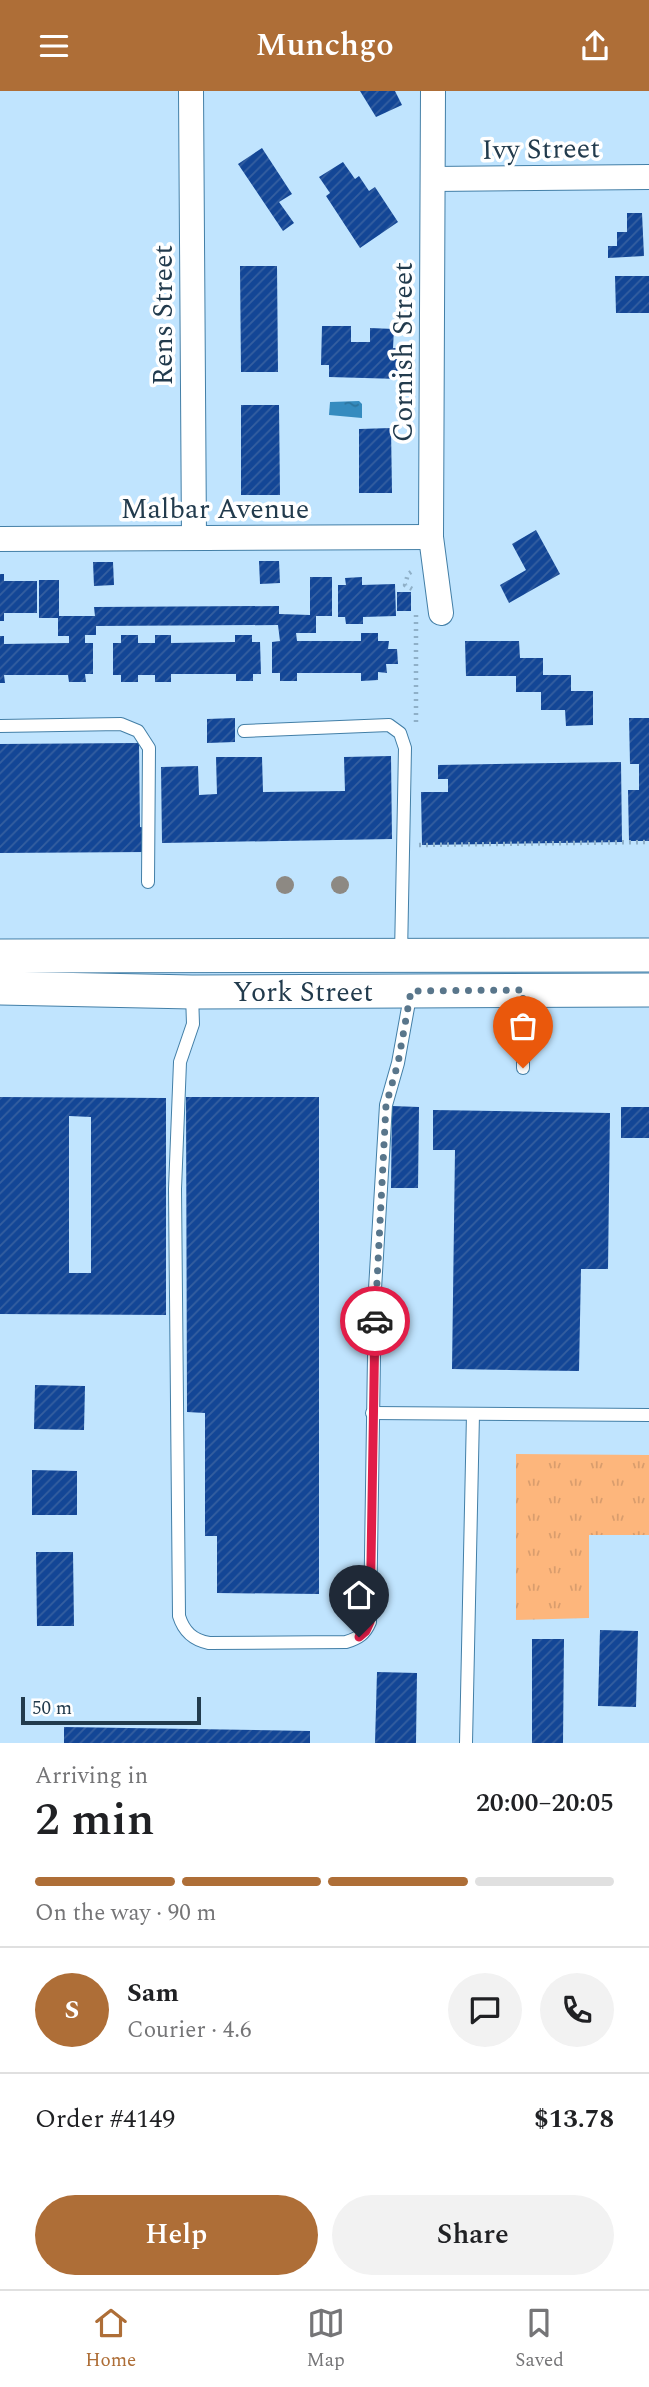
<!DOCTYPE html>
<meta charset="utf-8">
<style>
:root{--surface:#fff;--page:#f2f2f2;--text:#202124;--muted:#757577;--line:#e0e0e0;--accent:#ae6e37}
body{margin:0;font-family:Spectral,serif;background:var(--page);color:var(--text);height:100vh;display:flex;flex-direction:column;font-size:26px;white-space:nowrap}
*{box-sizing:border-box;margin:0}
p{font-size:23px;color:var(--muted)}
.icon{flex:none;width:38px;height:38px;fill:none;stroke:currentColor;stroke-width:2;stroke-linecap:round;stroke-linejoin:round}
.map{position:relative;height:1652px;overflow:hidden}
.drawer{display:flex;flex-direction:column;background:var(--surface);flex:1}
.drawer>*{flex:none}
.scale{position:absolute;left:21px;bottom:18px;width:180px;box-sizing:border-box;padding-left:7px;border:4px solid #223b4d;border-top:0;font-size:19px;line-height:24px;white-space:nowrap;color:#223b4d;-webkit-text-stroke:5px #fff;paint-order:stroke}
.pin{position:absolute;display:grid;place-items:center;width:60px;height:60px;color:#fff;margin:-72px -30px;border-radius:50% 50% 50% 0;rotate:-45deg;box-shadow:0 0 7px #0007}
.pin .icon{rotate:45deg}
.courier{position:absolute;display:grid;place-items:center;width:70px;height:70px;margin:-35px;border:5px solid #e11d48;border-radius:50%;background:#fff;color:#222;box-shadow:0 2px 9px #0007}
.overview em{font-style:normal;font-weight:600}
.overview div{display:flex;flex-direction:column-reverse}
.overview{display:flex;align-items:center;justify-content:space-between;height:119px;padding:0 35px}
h1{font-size:46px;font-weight:600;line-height:52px}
.bar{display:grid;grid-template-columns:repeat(4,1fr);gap:10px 7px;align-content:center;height:84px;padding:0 35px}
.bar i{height:9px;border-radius:5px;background:var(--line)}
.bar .on{background:var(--accent)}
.bar p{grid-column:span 4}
.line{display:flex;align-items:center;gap:18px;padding:0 35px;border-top:2px solid var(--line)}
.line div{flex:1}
.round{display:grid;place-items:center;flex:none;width:74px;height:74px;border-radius:37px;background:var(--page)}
.primary-button{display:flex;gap:14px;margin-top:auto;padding:14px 35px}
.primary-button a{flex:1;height:80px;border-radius:42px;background:var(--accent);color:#fff;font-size:28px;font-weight:600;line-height:80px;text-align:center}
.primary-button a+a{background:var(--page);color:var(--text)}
header{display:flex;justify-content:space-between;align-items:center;height:91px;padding:0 35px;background:var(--accent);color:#fff;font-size:32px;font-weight:600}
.dock{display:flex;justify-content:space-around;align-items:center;height:98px;border-top:2px solid var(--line);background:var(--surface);font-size:19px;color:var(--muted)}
.dock a{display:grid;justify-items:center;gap:4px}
.dock .on{color:var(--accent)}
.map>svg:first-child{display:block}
.grass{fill:url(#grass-tufts)}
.water{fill:url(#water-ripples)}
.building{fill:url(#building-hatch);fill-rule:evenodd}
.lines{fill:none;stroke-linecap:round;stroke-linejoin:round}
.lane-casing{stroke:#437fa7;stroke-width:14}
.street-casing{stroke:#437fa7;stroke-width:26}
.secondary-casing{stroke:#437fa7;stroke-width:35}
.path{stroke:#8fb0c8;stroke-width:4.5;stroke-dasharray:2 5;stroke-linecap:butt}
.lane{stroke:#fff;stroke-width:12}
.street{stroke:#fff;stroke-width:24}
.secondary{stroke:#fff;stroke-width:33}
.tree{fill:#8d8983}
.done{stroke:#59768b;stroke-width:7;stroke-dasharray:0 12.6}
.route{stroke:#e11d48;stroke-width:9}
.labels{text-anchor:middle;stroke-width:7;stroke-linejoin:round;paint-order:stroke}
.street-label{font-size:28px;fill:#223b4d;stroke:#fff}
</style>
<header><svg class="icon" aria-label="menu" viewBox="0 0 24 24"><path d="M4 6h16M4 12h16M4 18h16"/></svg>Munchgo<svg class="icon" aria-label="share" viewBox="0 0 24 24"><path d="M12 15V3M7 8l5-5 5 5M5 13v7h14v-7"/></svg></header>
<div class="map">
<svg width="649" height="1652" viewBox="0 0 649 1652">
<defs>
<pattern id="grass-tufts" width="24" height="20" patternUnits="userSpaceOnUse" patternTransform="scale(1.75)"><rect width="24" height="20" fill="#fdb67c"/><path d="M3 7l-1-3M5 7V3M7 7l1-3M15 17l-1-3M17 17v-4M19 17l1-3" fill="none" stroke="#d99d6d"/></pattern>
<pattern id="water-ripples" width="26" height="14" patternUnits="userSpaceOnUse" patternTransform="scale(1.75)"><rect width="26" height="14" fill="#358bbf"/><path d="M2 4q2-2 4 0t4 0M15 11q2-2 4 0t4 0" fill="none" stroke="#2c739d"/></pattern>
<pattern id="building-hatch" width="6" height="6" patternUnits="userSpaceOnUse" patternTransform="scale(1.75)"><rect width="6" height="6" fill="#134696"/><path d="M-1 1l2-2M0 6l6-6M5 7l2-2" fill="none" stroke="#355fa0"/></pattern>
</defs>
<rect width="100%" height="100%" fill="#c0e4fe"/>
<path class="grass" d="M516 1363 649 1364V1444H589V1527L516 1529Z"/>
<path class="water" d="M359 310 362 313V327L329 324 330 311Z"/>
<g class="building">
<path d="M360 0H395L402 14 376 26Z"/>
<path d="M262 57 292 103 279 111 294 132 283 140 238 73Z"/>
<path d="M343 71 355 88 359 85 369 100 375 96 398 131 360 157 326 105 330 102 319 86Z"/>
<path d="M627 122H642L644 165 608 167V155H617V141H627Z"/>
<path d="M240 175H277L278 281H241Z"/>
<path d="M615 185H649V222H616Z"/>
<path d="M322 235H351V251H370V237L394 238 393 257H399V288L329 286V274H321Z"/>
<path d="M241 314H279L280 404H241Z"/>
<path d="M391 337 392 402H359V338Z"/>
<path d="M536 439 560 483 509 512 500 494 526 479 512 453Z"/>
<path d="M259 470H279L280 492 260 493Z"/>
<path d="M93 471H113L114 494 94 495Z"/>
<path d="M0 483H4V490H37V522H4V530H0Z"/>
<path d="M310 486H332V525H316V542H296L297 550H361V542H378V550H389L388 558H397L398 573H386L387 582 378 581V589L361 590V582H297V590H280V582H272V551L280 550 278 534 96 535V544H85V552H93V583H85L86 591H69L68 584H4L5 592H0V545H4V553L69 552V545H58V527H39V489H59V525H95L94 516 279 515V523L310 524Z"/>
<path d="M362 486V494L395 493 396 525 363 526V533H346L345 526H338V494H346L345 487Z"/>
<rect x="397" y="501" width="14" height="19"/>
<path d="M121 544H138V552H155V544H171V552L235 551V544H252V551H260L261 583H253V590H236V583H171V591H155V584H138V591H121V584H113V552H121Z"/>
<path d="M465 550H519L520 567H543V584H571V600H593V634L566 635 565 619H541V601H516V585H466Z"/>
<path d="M235 627V651L207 652V628Z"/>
<path d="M629 627H649V750H629L628 699H639V673H630Z"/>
<path d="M139 652 140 736 146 737V761L0 762V653Z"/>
<path d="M391 665 392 748 162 752 161 676 198 675 199 704 217 703 216 666H262L263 701 345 700 344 666Z"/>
<path d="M621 671 622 751 422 754 421 701H448V688H438V674Z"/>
<path d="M0 1006 166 1007V1224L0 1223ZM69 1025 91 1026V1182H69Z"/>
<path d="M186 1006H319V1503L217 1502V1445H205V1322L187 1321Z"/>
<path d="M392 1015 419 1016 418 1097H391Z"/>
<rect x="621" y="1016" width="28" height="31"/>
<path d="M433 1019 610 1022 608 1178H581L579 1280 452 1278 455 1059H433Z"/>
<path d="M35 1294 85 1295 84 1339 34 1338Z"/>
<path d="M32 1379 77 1380V1424H32Z"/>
<path d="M36 1461H73L74 1535H37Z"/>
<path d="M600 1539 638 1540 636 1616 598 1615Z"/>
<path d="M532 1548H564L563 1652H532Z"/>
<path d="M377 1581 417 1582 416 1652H375Z"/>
<path d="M64 1636 310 1640V1652H64Z"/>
</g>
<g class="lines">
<defs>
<g id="lane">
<path d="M0 635 121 633 138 640 149 657 148 791"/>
<path d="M244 640 389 634 400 642 405 657 401 864"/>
<path d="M192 903 193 933 180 971 175 1098 179 1525C184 1541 193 1549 209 1552L346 1551C359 1547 365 1543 370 1531L375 1198 386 1014 398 972 411 900"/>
<path d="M523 977V900"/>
<path d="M372 1322 649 1324"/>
<path d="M466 1652 473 1323"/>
</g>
<g id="street">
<path d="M191 0 194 447"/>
<path d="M433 0 431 446 441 522"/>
<path d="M433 88 649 86"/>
<path d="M0 448 431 446"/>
</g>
<g id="secondary">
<path d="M0 865 649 864"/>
<path d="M0 897 192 901 649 899"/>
</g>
</defs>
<use href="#lane" class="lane-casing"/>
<use href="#street" class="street-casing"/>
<use href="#secondary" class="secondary-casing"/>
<g class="path">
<path d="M411 481 408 483 405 494 414 499"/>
<path d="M416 524V635"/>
<path d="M419 754 649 751"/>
</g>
<use href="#lane" class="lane"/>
<use href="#street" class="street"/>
<use href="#secondary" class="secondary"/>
</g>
<g class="tree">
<circle cx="285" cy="794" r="9"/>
<circle cx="340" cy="794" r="9"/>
</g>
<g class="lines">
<path class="done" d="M375 1230 386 1014 398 972 411 900 523 899V977"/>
<path class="route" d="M359 1546 366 1540 370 1531 375 1230"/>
</g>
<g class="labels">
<g class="street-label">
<text transform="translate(541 57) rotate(-1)" y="10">Ivy Street</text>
<text transform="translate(162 224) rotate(-90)" y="10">Rens Street</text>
<text transform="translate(402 261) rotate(-90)" y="10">Cornish Street</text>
<text x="215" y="427">Malbar Avenue</text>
<text x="303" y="910">York Street</text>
</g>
</g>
</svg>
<div class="scale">50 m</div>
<div class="pin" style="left:523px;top:977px;background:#ea580c"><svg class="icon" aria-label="bag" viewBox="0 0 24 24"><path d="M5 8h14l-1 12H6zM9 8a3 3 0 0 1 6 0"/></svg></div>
<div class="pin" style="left:359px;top:1546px;background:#1f2937"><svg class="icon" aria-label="home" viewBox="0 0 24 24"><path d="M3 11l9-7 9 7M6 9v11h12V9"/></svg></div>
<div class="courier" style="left:375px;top:1230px"><svg class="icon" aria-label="car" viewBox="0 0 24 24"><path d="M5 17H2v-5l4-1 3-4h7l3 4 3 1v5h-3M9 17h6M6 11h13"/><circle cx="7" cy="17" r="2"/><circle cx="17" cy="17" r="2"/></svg></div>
</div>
<section class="drawer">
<div class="overview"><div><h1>2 min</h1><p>Arriving in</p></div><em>20:00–20:05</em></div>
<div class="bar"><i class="on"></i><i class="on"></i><i class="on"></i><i></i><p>On the way · 90 m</p></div>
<div class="line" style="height:126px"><b class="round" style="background:var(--accent);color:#fff">S</b><div><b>Sam</b><p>Courier · 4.6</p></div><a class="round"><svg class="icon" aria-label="chat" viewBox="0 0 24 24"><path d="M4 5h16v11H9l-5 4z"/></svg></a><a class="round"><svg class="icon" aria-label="phone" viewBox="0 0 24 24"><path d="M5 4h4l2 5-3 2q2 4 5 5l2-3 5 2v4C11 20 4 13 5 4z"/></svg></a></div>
<div class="line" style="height:91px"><div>Order #4149</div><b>$13.78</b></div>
<div class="primary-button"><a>Help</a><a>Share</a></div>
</section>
<nav class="dock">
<a class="on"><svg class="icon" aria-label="home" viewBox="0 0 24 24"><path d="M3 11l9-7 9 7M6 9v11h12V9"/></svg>Home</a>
<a><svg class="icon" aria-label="map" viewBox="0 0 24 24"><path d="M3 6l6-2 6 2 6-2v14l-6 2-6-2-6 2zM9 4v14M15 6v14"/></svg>Map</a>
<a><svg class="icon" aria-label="saved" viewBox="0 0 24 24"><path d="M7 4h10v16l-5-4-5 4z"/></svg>Saved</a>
</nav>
